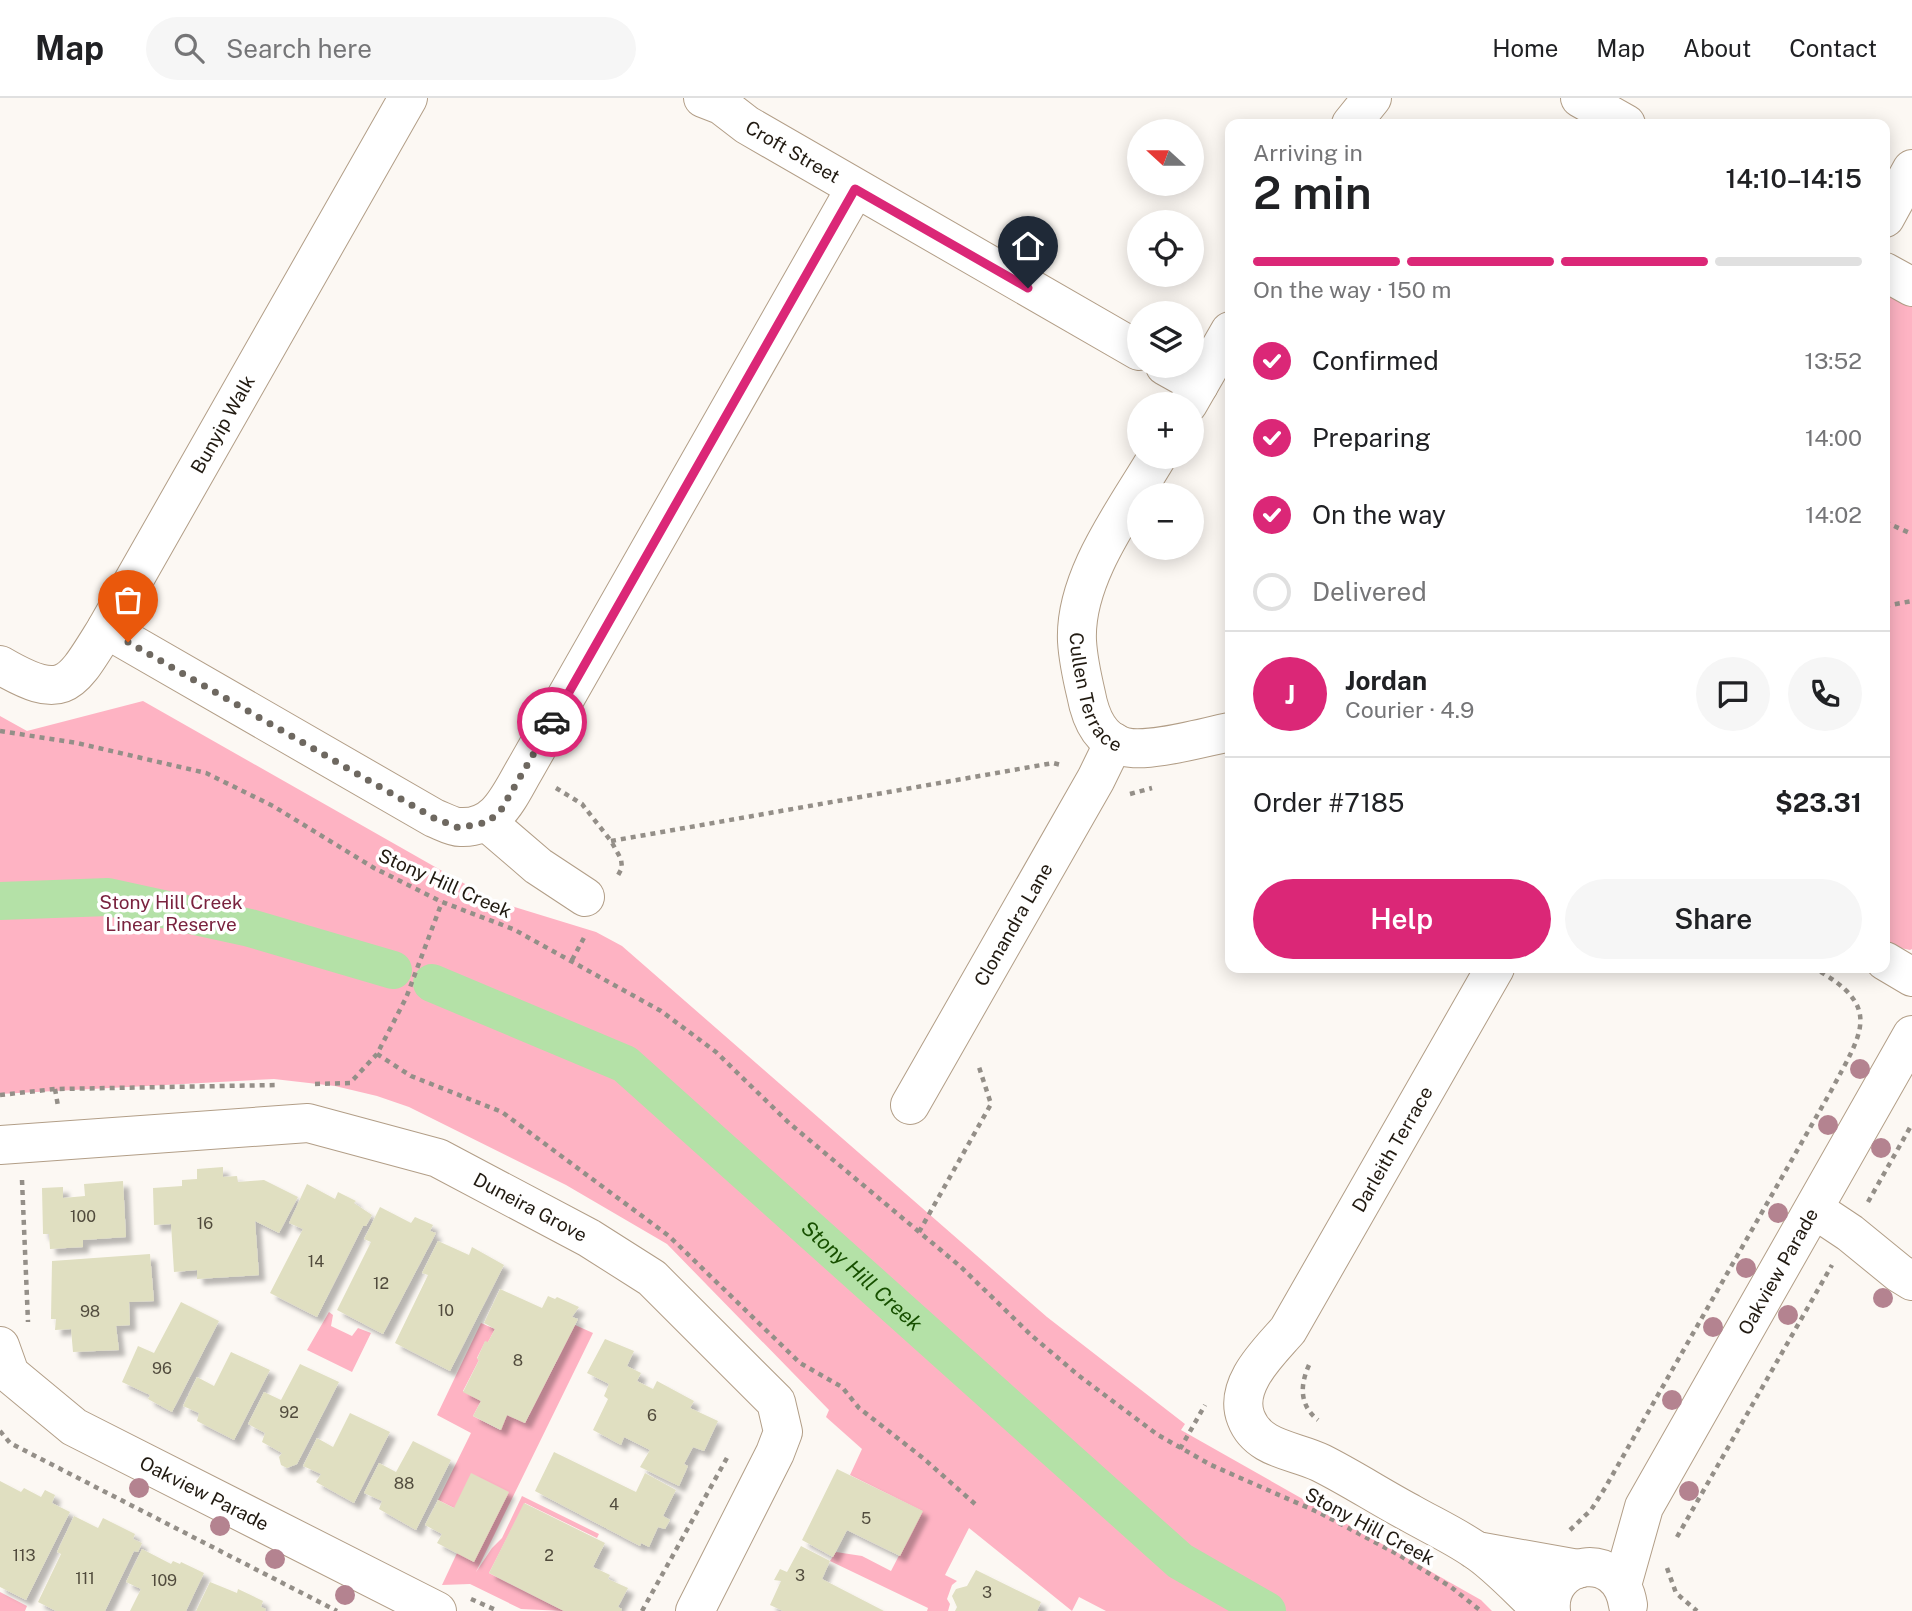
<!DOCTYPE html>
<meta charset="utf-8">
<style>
:root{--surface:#fff;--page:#f6f6f6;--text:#202124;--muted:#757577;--line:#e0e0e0;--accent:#db2777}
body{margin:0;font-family:"Public Sans",sans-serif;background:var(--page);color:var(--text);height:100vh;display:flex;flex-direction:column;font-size:26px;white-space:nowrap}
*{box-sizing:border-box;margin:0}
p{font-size:23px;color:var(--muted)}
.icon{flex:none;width:38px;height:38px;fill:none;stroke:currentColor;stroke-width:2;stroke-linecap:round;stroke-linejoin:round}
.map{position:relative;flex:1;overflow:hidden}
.panel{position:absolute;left:1225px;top:21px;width:665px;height:854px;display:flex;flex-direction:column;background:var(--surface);border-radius:14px;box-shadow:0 4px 18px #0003}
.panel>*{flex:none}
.needle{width:46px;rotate:291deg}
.controls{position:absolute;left:1127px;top:21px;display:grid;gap:14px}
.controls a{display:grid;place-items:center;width:77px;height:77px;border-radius:50%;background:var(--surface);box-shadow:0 4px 18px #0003;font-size:35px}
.pin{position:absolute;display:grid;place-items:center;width:60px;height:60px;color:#fff;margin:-72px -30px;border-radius:50% 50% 50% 0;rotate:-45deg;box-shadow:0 0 7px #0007}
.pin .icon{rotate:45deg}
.courier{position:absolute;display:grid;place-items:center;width:70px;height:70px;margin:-35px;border:5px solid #db2777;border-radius:50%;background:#fff;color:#222;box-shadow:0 2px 9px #0007}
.overview em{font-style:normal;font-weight:600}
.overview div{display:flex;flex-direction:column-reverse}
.overview{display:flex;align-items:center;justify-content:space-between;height:119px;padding:0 28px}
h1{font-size:46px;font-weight:600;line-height:52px}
.bar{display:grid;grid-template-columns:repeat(4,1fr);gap:10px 7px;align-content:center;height:84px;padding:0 28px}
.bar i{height:9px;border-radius:5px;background:var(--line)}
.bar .selected{background:var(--accent)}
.bar p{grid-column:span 4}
.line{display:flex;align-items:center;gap:18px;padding:0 28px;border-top:2px solid var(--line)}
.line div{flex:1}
.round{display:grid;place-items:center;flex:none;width:74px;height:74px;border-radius:37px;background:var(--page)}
ol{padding:0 28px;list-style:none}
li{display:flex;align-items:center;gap:21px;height:77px}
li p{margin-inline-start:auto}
li .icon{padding:7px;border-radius:50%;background:var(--accent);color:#fff;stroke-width:4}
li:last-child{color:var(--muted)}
li i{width:38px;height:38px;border:4px solid var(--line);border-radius:50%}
.button{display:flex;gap:14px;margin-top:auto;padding:14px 28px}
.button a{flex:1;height:80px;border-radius:42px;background:var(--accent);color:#fff;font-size:28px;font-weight:600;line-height:80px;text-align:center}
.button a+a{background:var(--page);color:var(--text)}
header{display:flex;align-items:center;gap:42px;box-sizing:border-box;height:98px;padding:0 35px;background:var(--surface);border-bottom:2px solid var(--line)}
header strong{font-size:33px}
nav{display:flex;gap:38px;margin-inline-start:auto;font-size:24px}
.search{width:490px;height:63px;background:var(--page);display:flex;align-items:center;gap:18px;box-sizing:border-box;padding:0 24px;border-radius:38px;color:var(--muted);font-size:26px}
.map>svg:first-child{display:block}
.green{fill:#feb3c3}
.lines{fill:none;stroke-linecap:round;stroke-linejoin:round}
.canal{stroke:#b4e1a7;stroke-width:38}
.building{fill:#e0dfc1;filter:url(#shadow)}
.minor-casing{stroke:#b29e87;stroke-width:40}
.path{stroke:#948f88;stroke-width:4.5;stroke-dasharray:5 5;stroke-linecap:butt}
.minor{stroke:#fff;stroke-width:38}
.tree{fill:#b48390}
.done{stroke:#6e6860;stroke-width:7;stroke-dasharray:0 12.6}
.route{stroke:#db2777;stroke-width:9}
.labels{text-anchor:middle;stroke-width:7;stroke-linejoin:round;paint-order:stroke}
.number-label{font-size:16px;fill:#514b3d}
.street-label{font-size:19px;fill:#211a11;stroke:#fff}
.park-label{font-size:19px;fill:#7a233f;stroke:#fff}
.water-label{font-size:21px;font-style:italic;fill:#175000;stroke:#fff}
</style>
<header>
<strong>Map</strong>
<div class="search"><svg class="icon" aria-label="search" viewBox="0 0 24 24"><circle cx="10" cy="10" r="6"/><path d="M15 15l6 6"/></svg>Search here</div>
<nav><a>Home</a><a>Map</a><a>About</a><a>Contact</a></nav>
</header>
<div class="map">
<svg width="1912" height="1513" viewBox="0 0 1912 1513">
<defs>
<filter id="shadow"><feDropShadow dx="6" dy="6" stdDeviation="2" flood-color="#0004"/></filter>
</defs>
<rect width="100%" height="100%" fill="#fcf8f3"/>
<g class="green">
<path d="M1885 194 1912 208V851L1910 852 1896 849 1885 841Z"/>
<path d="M143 603 495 803 596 834 622 848 1047 1219 1185 1326 1181 1332 1481 1502 1492 1513H1106L1079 1499 1072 1513 969 1430 945 1477 957 1483 952 1487 947 1501 950 1506 948 1513H927L928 1510 830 1463 836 1454 862 1458 891 1473 922 1413 850 1377 862 1351 826 1319 829 1312 667 1146 566 1087 409 1009 377 998 335 988 274 981 0 996V618L27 633Z"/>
<path d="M329 1214 333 1217 331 1228 352 1238 358 1230 371 1235 352 1274 307 1252Z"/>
<path d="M481 1225 495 1231 488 1244H485L477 1260 479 1262 463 1293 481 1303 473 1318 500 1332 507 1317 525 1325 575 1227 593 1235 476 1474 492 1450 502 1440 522 1398 599 1436 597 1440 525 1405 489 1475 564 1513 521 1511 470 1486 442 1487 457 1455 474 1464 454 1410 438 1402 471 1335 437 1317Z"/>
<path d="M0 1494 27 1508 25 1513H0Z"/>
</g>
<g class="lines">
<g class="canal">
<path d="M0 803 108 799 250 830 393 872"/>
<path id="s1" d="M432 885 625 966 1180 1463 1267 1513"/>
</g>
</g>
<g class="building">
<path d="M223 1069V1079L237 1078 238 1084 264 1082 298 1099 279 1135 255 1123 259 1177 197 1181V1172L174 1174 171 1126 154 1127 153 1090 182 1088V1082L197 1081V1071Z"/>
<path d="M123 1083 126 1139 83 1142V1149L50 1151 49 1136H43L42 1090 63 1089V1100L85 1098 84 1086Z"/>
<path d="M307 1086 335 1101 338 1094 356 1103 354 1105 372 1117 366 1128H363L317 1219 270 1195 303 1131 289 1125Z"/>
<path d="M380 1109 411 1125 415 1119 433 1127 430 1133 436 1135 383 1236 337 1212 371 1144 364 1141Z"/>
<path d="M438 1143 469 1157 472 1149 504 1167 450 1273 395 1245 428 1177 422 1175Z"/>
<path d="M150 1156 154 1203 129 1204 130 1227 116 1228 119 1252 73 1254 71 1231 55 1232 56 1221H51L52 1163Z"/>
<path d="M500 1191 542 1210 548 1198 555 1201 557 1199 579 1209 572 1219 578 1221 525 1325 507 1317 501 1332 473 1318 481 1303 463 1294 479 1262 477 1261 485 1243 488 1244 495 1231 484 1225Z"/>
<path d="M181 1204 219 1223 172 1314 148 1301 150 1297 122 1284 138 1248 154 1255Z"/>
<path d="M605 1241 634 1253 627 1268 641 1275 637 1283 653 1291 657 1283 694 1303 690 1310 718 1323 704 1353 693 1349 684 1366 688 1368 679 1388 640 1369 650 1352 624 1339 621 1347 593 1332 608 1301 604 1298 609 1286 587 1275Z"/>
<path d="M231 1254 270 1272 234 1342 197 1323 199 1315 183 1308 197 1279 214 1288Z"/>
<path d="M300 1266 339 1284 297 1366 287 1370 281 1367 279 1359 282 1355 262 1344 265 1335 248 1326 264 1294 281 1302Z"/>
<path d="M350 1315 390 1334 354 1405 316 1384 321 1376 303 1368 317 1340 333 1349Z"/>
<path d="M413 1343 451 1362 416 1432 379 1411 382 1403 364 1395 379 1365 396 1374Z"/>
<path d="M554 1354 636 1394 645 1375 676 1392 663 1418 670 1422 665 1431 658 1429 649 1449 641 1445 640 1448 535 1393Z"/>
<path d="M837 1371 923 1413 900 1458 847 1432 833 1459 802 1442Z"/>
<path d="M471 1375 509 1394 474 1464 437 1445 442 1436 425 1427 438 1402 454 1410Z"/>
<path d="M0 1383 21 1394 24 1390 41 1399 45 1392 55 1397 52 1405 70 1414 26 1502 0 1489Z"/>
<path d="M524 1405 605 1445 593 1469 610 1477 608 1481 628 1490 618 1509 622 1511 621 1513H564L489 1475Z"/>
<path d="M74 1418 98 1430 103 1420 135 1436 133 1441 142 1445 138 1454 134 1453 105 1513H56L38 1504 61 1456 57 1454Z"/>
<path d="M801 1448 830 1463 822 1481 884 1513H783L770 1507 781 1483 774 1482 780 1471 787 1474Z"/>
<path d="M142 1451 171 1466 173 1463 180 1466 181 1464 204 1475 186 1513H130L141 1491 126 1484Z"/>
<path d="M976 1472 1041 1504 1037 1513H955L957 1509 952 1498 956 1491 967 1488Z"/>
<path d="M210 1484 237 1495 238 1491 263 1503 261 1509 266 1511 265 1513H196Z"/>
</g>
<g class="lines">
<defs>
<g id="minor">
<path id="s2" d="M703 0 721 7 747 27 1139 253"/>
<path d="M1580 0 1626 26"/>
<path d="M1351 26 1372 0"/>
<path d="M1885 120 1912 71"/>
<path d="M1885 174 1912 189"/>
<path d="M1165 268 1199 287"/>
<path d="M1188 306 1230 233"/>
<path id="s3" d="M1157 359C1126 412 1074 479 1077 543 1078 560 1082 579 1086 596 1090 618 1099 643 1125 649 1149 655 1204 639 1230 634"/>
<path d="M106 531 434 720C442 723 452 729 460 729 497 731 509 698 525 671L855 91"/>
<path id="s4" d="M0 567C65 605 71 587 106 531L408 0"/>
<path d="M488 725 538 768 585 799"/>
<path d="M1885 863 1912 879"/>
<path d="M1495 870 1288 1232C1269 1254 1233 1287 1246 1320 1258 1352 1295 1352 1321 1365 1351 1380 1380 1399 1410 1415 1431 1427 1455 1438 1475 1452 1497 1466 1523 1495 1543 1513"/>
<path id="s5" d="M910 1007 1096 681 1114 644"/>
<path id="s6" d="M0 1047 308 1025 438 1060 589 1140 652 1180 776 1304 783 1334 775 1355 695 1513"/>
<path d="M1814 1111 1850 1135 1899 1175 1912 1183"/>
<path id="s7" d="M0 1248 10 1276 74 1329 437 1513"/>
<path d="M1477 1453 1578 1471"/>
<path id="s8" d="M1622 1487 1644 1409 1912 937"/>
<path d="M1551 1513C1546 1463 1619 1449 1628 1507"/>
</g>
</defs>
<use href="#minor" class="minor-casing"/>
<g class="path">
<path d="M1885 424 1912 436"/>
<path d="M1885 508 1912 503"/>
<path d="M0 633 77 645 206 675 273 708 374 770 442 804 513 831 661 913 716 954 789 1025 961 1169 1031 1237 1078 1277 1158 1337 1211 1367 1320 1415 1399 1457 1451 1489 1481 1513"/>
<path d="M556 690 582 706 611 743 621 761 622 770 617 779"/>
<path d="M1130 696 1152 690"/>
<path d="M611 743 1053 665 1061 667"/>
<path d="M572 862 586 836"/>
<path d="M377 956 411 978 502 1014 669 1138 800 1265 842 1289 859 1310 923 1360 975 1406"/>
<path d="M315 986 350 985 377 956 406 900 442 804"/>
<path d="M55 991 58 1008"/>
<path d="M0 997 55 991 278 987"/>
<path d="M22 1082 28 1224"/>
<path d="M1868 1104 1912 1026"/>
<path d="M919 1134 991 1006 978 966"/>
<path d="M1309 1267C1300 1287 1299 1307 1318 1322"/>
<path d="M0 1333 10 1345 337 1513"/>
<path d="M1180 1351 1205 1307"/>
<path d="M1570 1432 1591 1412 1605 1390 1831 993C1862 934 1884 909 1814 870"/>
<path d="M1677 1439 1832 1167"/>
<path d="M1667 1470 1676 1495 1697 1513"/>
<path d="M471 1501 498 1513"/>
<path d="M642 1513 728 1358"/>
</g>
<use href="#minor" class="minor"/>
</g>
<g class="tree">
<circle cx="1860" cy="971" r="10"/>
<circle cx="1828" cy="1027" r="10"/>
<circle cx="1881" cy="1050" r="10"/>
<circle cx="1778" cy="1115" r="10"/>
<circle cx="1746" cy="1170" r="10"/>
<circle cx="1883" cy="1200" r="10"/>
<circle cx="1788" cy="1217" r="10"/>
<circle cx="1713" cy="1229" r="10"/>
<circle cx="1672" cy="1302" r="10"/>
<circle cx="139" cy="1390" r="10"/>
<circle cx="1689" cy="1393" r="10"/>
<circle cx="220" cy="1428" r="10"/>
<circle cx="275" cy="1461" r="10"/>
<circle cx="345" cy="1497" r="10"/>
</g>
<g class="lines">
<path class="done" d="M128 544 434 720 459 730 488 724 501 712 552 624"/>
<path class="route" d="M552 624 855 91 1028 190"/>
</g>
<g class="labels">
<g class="number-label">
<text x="83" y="1124">100</text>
<text x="205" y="1131">16</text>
<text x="316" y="1169">14</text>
<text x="381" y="1191">12</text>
<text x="446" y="1218">10</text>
<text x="90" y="1219">98</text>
<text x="518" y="1268">8</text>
<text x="162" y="1276">96</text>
<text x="289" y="1320">92</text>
<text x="652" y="1323">6</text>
<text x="404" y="1391">88</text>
<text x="614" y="1412">4</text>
<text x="866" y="1426">5</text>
<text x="24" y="1463">113</text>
<text x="549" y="1463">2</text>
<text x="800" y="1483">3</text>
<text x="85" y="1486">111</text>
<text x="164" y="1488">109</text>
<text x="987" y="1500">3</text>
</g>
<g class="street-label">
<text dy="7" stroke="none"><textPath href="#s2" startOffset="105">Croft Street</textPath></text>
<text dy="7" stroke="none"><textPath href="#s4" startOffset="373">Bunyip Walk</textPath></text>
<text dy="7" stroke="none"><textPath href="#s3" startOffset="259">Cullen Terrace</textPath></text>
<text transform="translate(445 785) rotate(24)" y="7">Stony Hill Creek</text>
<text dy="7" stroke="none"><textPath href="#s5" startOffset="208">Clonandra Lane</textPath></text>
<text transform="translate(1392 1051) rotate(-60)" y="7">Darleith Terrace</text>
<text dy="7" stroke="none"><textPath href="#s6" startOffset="548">Duneira Grove</textPath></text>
<text dy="7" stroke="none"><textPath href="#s8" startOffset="352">Oakview Parade</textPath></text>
<text dy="7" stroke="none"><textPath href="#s7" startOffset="259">Oakview Parade</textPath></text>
<text transform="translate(1370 1428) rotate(28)" y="7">Stony Hill Creek</text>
</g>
<g class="park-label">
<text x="171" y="811">Stony Hill Creek<tspan x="171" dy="22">Linear Reserve</tspan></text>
</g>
<g class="water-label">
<text dy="7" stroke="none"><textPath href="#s1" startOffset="527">Stony Hill Creek</textPath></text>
</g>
</g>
</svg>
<div class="controls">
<a><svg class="needle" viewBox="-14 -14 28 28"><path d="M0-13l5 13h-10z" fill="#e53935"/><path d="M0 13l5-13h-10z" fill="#757577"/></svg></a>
<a><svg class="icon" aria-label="locate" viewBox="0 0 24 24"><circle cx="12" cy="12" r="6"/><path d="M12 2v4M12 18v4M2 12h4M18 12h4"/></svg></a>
<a><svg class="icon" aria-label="layers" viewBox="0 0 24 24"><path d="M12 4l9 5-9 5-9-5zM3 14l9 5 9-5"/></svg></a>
<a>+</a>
<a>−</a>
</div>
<div class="pin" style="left:128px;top:544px;background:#ea580c"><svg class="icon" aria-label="bag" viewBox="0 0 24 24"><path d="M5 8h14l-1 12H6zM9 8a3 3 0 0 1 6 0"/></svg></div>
<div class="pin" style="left:1028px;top:190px;background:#1f2937"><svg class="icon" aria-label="home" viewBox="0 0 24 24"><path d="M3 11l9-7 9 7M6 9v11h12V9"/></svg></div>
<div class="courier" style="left:552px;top:624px"><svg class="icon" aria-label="car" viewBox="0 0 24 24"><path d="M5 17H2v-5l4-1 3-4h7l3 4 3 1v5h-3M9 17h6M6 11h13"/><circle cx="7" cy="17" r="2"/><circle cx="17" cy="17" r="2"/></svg></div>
<section class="panel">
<div class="overview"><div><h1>2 min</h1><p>Arriving in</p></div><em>14:10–14:15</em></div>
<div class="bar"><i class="selected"></i><i class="selected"></i><i class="selected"></i><i></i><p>On the way · 150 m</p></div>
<ol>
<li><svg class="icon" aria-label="check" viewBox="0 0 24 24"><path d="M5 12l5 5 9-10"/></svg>Confirmed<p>13:52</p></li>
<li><svg class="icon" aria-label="check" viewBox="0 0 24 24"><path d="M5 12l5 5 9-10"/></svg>Preparing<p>14:00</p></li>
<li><svg class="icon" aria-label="check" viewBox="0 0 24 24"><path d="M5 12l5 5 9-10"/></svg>On the way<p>14:02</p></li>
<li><i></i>Delivered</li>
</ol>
<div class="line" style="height:126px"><b class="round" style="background:var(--accent);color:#fff">J</b><div><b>Jordan</b><p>Courier · 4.9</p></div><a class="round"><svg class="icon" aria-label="chat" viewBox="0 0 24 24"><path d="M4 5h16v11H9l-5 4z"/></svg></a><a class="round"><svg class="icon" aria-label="phone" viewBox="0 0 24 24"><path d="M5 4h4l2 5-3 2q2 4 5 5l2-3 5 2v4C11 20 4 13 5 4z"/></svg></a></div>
<div class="line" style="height:91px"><div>Order #7185</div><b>$23.31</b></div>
<div class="button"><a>Help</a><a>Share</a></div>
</section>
</div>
